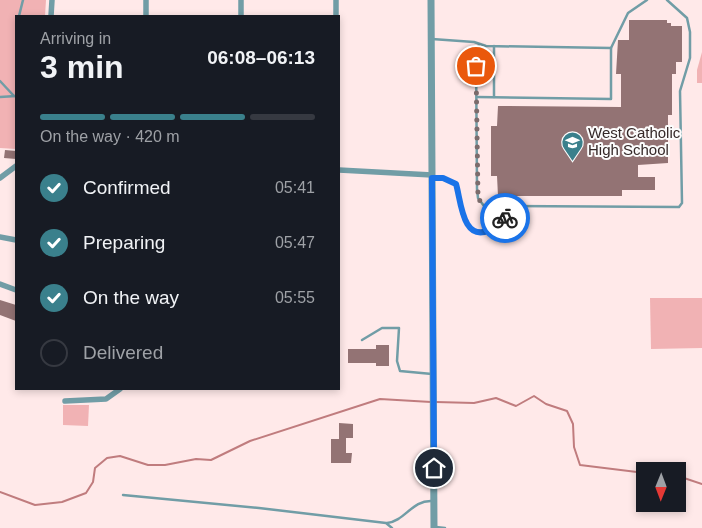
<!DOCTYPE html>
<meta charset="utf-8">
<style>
:root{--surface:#171b24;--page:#242831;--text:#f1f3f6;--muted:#9ea1a6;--line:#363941;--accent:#3a808c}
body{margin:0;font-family:Helvetica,sans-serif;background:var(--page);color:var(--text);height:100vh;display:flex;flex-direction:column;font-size:19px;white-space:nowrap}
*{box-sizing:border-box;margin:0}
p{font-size:16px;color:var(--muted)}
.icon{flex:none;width:28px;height:28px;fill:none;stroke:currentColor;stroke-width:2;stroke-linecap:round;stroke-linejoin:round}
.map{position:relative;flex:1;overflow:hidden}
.side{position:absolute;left:15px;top:15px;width:325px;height:375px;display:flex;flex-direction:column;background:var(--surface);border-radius:0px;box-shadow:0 2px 8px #0003}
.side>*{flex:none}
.needle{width:32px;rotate:181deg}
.fabs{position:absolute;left:636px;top:462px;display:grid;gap:10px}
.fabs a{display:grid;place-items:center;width:50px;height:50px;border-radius:0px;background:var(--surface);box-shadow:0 2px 8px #0003;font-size:25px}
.pin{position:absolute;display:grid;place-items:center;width:42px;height:42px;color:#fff;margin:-21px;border:2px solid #fff;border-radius:50%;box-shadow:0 1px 5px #0007}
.courier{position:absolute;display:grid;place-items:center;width:50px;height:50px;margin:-25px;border:4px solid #1a73e8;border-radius:50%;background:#fff;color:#222;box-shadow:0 1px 6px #0007}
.summary em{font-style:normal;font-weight:700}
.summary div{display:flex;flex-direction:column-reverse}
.summary{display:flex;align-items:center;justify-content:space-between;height:85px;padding:0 25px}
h1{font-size:32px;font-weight:700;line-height:38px}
.bar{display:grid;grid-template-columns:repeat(4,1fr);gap:8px 5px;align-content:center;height:60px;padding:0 25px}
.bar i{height:6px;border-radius:4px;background:var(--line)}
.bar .on{background:var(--accent)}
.bar p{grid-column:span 4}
ol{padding:0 25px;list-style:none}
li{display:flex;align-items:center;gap:15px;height:55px}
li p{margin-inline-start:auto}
li .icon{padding:5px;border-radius:50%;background:var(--accent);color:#fff;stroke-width:4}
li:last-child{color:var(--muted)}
li i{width:28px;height:28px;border:2px solid var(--line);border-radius:50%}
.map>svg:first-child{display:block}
.green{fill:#f1b2b4}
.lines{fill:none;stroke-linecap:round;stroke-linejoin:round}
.stream{stroke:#c07c7e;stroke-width:2}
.building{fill:#937374}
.service{stroke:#719da6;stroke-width:2.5}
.minor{stroke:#719da6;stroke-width:5.5}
.tertiary{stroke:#719da6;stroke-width:7}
.done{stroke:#7c6c6c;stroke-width:5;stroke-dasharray:0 9}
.route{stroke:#1a73e8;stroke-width:6}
.labels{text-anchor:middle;stroke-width:4;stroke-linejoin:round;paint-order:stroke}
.poi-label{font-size:15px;fill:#352828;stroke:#fcfcfc;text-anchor:start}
</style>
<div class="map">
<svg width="702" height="528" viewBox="0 0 702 528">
<rect width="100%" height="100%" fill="#ffe9e9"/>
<g class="green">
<path d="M0 0H46L45 16H16V149L0 148Z"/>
<path d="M702 52V83H697V70Z"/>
<path d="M650 298H702V348L651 349Z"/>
<path d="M63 405H89L88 426 63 425Z"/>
</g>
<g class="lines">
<g class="stream">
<path d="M436 402 474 403 496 398 516 406 534 396 546 404 567 411 573 424 574 447 580 465 645 473"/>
<path d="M678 476 702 484"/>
<path d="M0 492 35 505 62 502 86 493 93 482 95 468 107 458 120 456 148 465H165L196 459 211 460 250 441 380 399 431 402"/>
</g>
</g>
<g class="building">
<path d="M629 20H667V23H671V26H682V62H676V74H672V115H668V163L638 165V177H655V190H622V196H498L497 176H491V126H497L498 106 621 107V74H616L618 40H629Z"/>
<path d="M5 150 16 151V159L4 158Z"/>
<path d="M0 300 16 305V321L0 315Z"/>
<path d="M376 345H389V366H376V363H348V349H376Z"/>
<path d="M339 423 353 424V438H346V453H352L351 463H331V439H339Z"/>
</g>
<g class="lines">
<g class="service">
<path d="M19 16 23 0"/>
<path d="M432 39 474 42 486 46 611 48 628 13 647 0"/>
<path d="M479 45 476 50 477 189 478 198 484 206 679 207 682 203 680 91 690 58V32L687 18 667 0"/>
<path d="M494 46V97"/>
<path d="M0 81 14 96"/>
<path d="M0 97 16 96"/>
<path d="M477 97 611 99V48"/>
<path d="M433 178H443L456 184C460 197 459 216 468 226 478 237 496 231 504 221 507 218 508 211 509 206"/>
<path d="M362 340 382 328H399L397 361 400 371 432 374"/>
<path d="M123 495 259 508 386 523 392 528"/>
<path d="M387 523C405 521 412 500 432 501"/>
<path d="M436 527 445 528"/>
</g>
<g class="minor">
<path d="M146 0V16"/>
<path d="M241 0V16"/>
<path d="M336 0V16"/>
<path d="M51 16 52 0"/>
<path d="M339 170 432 175"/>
<path d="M0 178 16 166"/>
<path d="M0 237 16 240"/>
<path d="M0 284 16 290"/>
<path d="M65 401 106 399 120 389"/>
</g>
<path class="tertiary" d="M431 0 434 528"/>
</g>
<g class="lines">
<path class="done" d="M476 66 478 198 484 206H509L505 218"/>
<path class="route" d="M434 468 432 178H443L456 184C461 200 462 243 490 230 497 227 502 225 505 218"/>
</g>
<defs>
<symbol id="school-pin" viewBox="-11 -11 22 30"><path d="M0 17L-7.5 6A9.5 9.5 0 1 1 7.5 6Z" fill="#3a808c" stroke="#fcfcfc"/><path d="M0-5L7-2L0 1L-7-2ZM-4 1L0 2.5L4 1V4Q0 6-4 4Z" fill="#fff"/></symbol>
</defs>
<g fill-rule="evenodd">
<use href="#school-pin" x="560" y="130" width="25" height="34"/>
</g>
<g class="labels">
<g class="poi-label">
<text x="588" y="138">West Catholic<tspan x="588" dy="17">High School</tspan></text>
</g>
</g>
</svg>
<div class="fabs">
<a><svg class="needle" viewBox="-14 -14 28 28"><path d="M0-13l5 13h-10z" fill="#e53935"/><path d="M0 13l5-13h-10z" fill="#9ea1a6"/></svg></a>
</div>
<div class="pin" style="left:476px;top:66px;background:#ea580c"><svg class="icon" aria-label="bag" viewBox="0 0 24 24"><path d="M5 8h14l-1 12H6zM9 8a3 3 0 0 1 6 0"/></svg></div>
<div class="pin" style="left:434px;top:468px;background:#1f2937"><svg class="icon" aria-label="home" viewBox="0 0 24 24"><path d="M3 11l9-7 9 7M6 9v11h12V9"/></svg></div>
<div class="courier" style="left:505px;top:218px"><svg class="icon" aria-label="bike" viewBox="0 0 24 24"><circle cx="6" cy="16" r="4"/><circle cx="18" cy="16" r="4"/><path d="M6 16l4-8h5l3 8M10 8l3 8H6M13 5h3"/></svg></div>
<section class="side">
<div class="summary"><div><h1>3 min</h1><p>Arriving in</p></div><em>06:08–06:13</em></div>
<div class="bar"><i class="on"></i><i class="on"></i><i class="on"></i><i></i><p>On the way · 420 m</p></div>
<ol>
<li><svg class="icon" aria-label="check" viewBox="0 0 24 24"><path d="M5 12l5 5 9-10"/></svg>Confirmed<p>05:41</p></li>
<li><svg class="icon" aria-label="check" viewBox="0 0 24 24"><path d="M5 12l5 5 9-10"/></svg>Preparing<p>05:47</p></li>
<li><svg class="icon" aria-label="check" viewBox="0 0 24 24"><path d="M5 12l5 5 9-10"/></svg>On the way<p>05:55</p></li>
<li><i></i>Delivered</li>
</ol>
</section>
</div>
